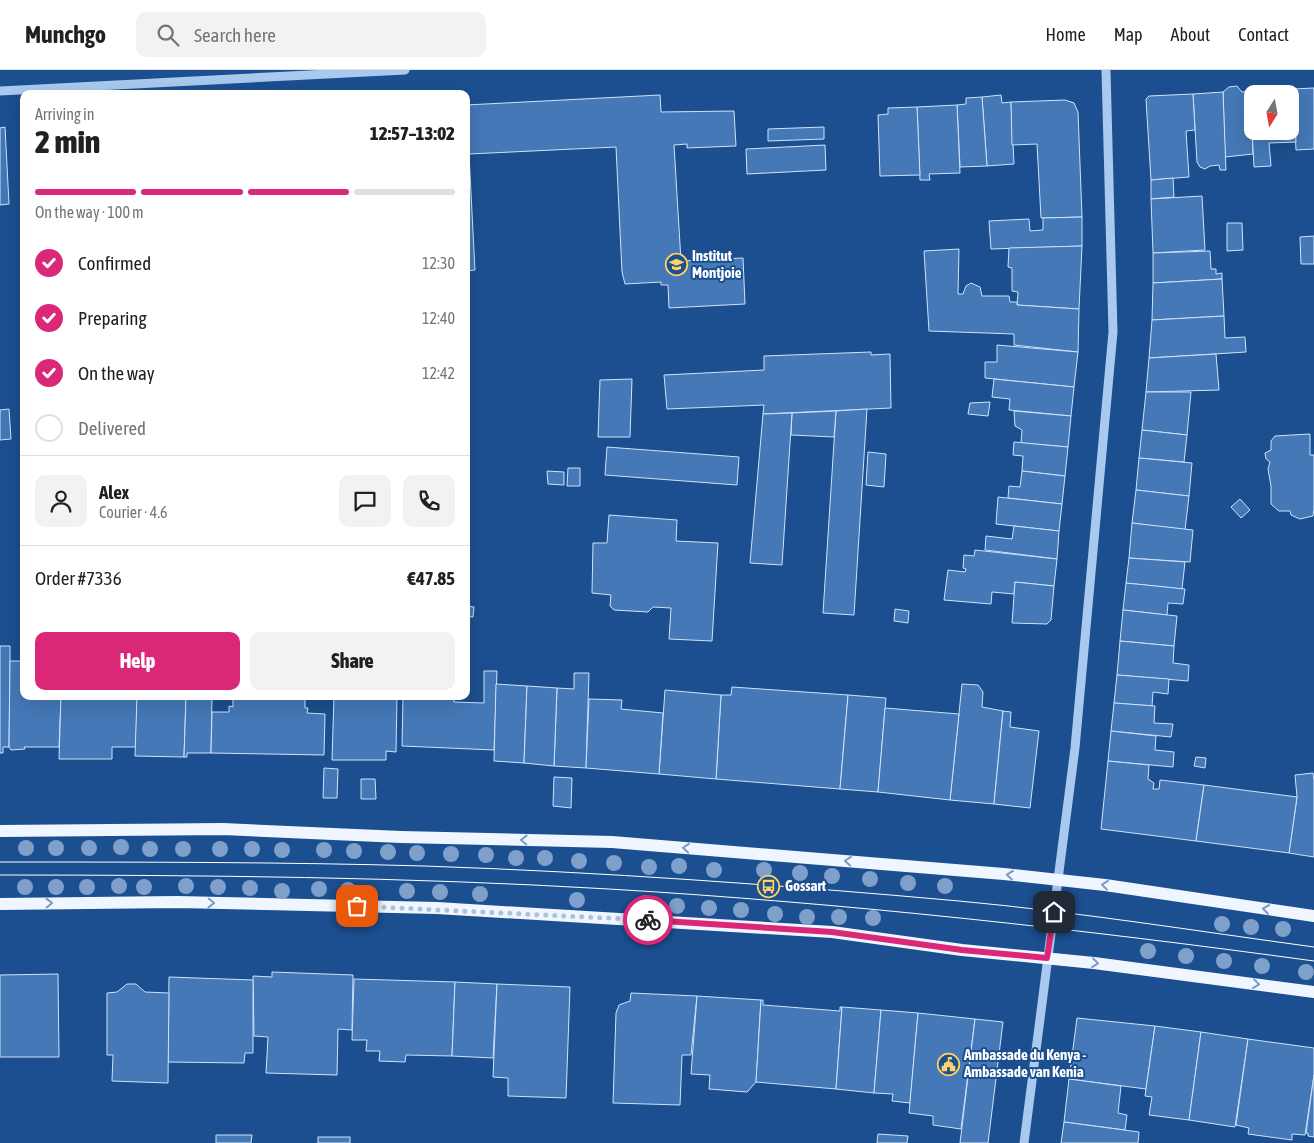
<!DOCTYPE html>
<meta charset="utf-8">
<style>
:root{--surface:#fff;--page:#f2f2f2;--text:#202124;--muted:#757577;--line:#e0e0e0;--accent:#db2777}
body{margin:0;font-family:"Asap Condensed",sans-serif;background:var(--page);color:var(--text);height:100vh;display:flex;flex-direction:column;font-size:19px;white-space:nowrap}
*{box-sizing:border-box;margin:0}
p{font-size:16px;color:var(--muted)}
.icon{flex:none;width:28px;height:28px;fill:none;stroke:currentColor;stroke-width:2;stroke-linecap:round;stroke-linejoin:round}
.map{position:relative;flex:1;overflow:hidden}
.panel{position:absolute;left:20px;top:20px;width:450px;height:610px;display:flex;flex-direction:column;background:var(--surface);border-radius:10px;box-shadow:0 5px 20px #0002}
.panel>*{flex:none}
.needle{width:32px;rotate:191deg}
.fabs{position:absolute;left:1244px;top:15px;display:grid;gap:10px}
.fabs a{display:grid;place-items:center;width:55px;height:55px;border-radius:10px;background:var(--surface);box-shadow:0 5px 20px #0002;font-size:25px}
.pin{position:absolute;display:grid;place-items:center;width:42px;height:42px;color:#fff;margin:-21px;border-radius:10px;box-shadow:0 2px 8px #0006}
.courier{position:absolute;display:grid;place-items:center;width:50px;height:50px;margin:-25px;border:4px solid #db2777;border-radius:50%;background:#fff;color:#222;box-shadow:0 1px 6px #0007}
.overview em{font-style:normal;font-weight:800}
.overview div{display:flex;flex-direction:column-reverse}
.overview{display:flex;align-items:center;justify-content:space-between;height:85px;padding:0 15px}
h1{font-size:32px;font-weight:800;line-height:38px}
.bar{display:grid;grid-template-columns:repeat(4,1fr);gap:8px 5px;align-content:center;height:60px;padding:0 15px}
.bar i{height:6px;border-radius:4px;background:var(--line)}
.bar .active{background:var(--accent)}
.bar p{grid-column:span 4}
.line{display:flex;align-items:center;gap:12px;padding:0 15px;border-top:1px solid var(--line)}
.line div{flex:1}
.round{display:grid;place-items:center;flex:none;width:52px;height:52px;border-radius:10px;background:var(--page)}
ol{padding:0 15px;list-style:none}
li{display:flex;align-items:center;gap:15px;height:55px}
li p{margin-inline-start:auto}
li .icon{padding:5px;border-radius:50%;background:var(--accent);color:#fff;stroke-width:4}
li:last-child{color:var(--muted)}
li i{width:28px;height:28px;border:2px solid var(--line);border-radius:50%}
.primary-button{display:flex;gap:10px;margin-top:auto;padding:10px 15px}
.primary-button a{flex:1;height:58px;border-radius:10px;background:var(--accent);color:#fff;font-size:20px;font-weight:800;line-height:58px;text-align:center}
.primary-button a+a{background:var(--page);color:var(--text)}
header{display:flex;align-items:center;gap:30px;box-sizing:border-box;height:70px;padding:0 25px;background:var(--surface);border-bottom:1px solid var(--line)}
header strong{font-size:24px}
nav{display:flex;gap:28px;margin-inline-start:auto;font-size:18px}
.search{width:350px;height:45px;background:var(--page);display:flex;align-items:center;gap:12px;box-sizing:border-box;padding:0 18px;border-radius:10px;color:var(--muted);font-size:19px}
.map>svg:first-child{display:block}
.building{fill:#4478b7;stroke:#cfe3fa;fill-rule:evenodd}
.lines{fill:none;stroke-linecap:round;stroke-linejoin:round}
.minor{stroke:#a9c9ee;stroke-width:9}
.major{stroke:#f0f6ff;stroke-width:12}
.tram{stroke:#fff;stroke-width:1}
.tree{fill:#7ea0ca}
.oneway{stroke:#7b9ac1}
.done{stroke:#afc1d8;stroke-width:5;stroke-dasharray:0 9}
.route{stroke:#db2777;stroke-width:6}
.labels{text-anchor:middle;stroke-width:4;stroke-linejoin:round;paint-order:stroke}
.poi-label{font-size:15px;font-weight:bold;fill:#fff;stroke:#1b4f8f;text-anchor:start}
</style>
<header>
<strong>Munchgo</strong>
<div class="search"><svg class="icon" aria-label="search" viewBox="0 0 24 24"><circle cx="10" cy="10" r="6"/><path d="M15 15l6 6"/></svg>Search here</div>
<nav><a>Home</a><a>Map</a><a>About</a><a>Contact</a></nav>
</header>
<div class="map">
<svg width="1314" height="1073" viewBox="0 0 1314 1073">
<rect width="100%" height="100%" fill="#1b4f8f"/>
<g class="building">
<path d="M1237 16 1242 22 1250 21 1253 84 1225 87 1223 22 1229 17Z"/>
<path d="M1314 18V79L1296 80 1293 19Z"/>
<path d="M1293 19 1296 72 1269 73 1271 96 1254 97 1250 21ZM1252 24H1290V61H1252Z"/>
<path d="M1223 22 1226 100H1220L1219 95 1210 96 1205 99 1200 97 1197 92 1193 24Z"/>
<path d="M1193 24 1195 60 1186 61 1189 107 1151 110 1146 29 1149 26Z"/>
<path d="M660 25 661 42 734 41 736 76 687 78V74L674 75 681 191 743 188 745 234 669 238 668 215H661V212L625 214 622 202 616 77 469 84 475 200 466 201V35Z"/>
<path d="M1001 25 1002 33 1011 32 1014 94 987 96 982 27Z"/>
<path d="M982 27 987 96 960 97 957 35 966 34V28Z"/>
<path d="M1065 30 1074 33 1078 42 1082 147 1041 148 1037 74 1012 75 1011 32Z"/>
<path d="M957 35 960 103 929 104 930 110H920L917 37Z"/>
<path d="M917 37 920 105 880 106 878 45 888 44V38Z"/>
<path d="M5 57 9 134 0 135V58Z"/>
<path d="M824 57V69L768 71V59Z"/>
<path d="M825 75 826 100 747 104 746 79Z"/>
<path d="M1173 108 1174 127 1151 129V110Z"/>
<path d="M1202 126 1205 180 1153 183 1151 129Z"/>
<path d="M1082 147V176L991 179 989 151 1029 149 1030 161 1043 160V148Z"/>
<path d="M1227 153H1242L1243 180 1227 181Z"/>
<path d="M1314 166V194H1301L1300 167Z"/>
<path d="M1082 176 1079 239 1017 235 1018 222 1012 221V198L1008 197 1009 178Z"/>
<path d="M959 179 958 224H963L966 216 971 213 980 217 982 226H1009L1010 232H1017V235L1079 239 1078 282 1014 275V264L929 261 924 181Z"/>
<path d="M1210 181 1211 199H1216V204L1222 203V209L1153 213V183Z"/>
<path d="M1222 209 1224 246 1152 250 1153 213Z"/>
<path d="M1224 246 1225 268 1245 267 1246 282 1149 288 1152 250Z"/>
<path d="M997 275 1078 282 1074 317 985 308V292H997Z"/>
<path d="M871 282V285L890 284 891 338 763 344 764 335 667 339 664 305 764 300V286Z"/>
<path d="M1216 284 1219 320 1146 322 1149 288Z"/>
<path d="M632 309 630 367H598L600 310Z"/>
<path d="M994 309 1074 317 1071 346 1009 340 1010 329 992 327Z"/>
<path d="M1146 322H1191L1187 365 1142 360Z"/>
<path d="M990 332 988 346 968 344 970 333Z"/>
<path d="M9 339 11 369 0 370V340Z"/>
<path d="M867 339 854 545 823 543 836 341Z"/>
<path d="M836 341 834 367 791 365 792 343Z"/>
<path d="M1014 341 1071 346 1068 377 1021 373 1022 360 1015 356Z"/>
<path d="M792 343 782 495 750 493 763 344Z"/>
<path d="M1142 360 1187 365 1184 392 1139 388Z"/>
<path d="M1310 364V385H1314V439L1313 446 1300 449 1291 445 1290 441H1279L1271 434V416L1268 399 1270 392 1266 389 1265 383 1271 380V371L1275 366Z"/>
<path d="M1014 372 1068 377 1065 406 1022 401 1023 386 1013 385Z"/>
<path d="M607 377 739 387 737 415 605 405Z"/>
<path d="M868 382 886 384 884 417 866 415Z"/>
<path d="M1139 388 1192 393 1189 426 1136 420Z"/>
<path d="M568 398H580V416H567Z"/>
<path d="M547 401 564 402V415L548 414Z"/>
<path d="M1022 401 1065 406 1062 434 1008 428 1009 416 1020 417Z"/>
<path d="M1136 420 1189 426 1185 460 1132 453Z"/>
<path d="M998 427 1062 434 1059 461 996 454Z"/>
<path d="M1240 429 1250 440 1241 448 1231 437Z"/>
<path d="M609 445 677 450 676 471 718 473 712 571 669 569 671 538 653 537 648 542 614 540 610 536 611 525 592 523 593 473H607Z"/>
<path d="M1132 453 1193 460 1190 492 1129 488Z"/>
<path d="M1014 456 1059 461 1057 489 985 480 986 466 1012 469Z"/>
<path d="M975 480 1057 489 1054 516 1015 512 1014 524 992 522 991 534 944 530 948 500 965 502 966 499 963 498 964 485 974 486Z"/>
<path d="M1129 488 1185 492 1182 519 1126 513Z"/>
<path d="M1015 512 1054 516 1051 550 1047 554 1012 553Z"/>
<path d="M1126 513 1185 519 1183 534 1168 533 1167 545 1123 540Z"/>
<path d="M466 536 474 537 473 547 466 546Z"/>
<path d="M895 539 909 541 908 553 894 551Z"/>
<path d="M1123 540 1177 546 1174 576 1120 571Z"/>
<path d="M1120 571 1174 576 1173 593 1189 595 1188 611 1117 605Z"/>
<path d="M0 576H10V591L9 677H3V683H0Z"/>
<path d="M10 591H24V626H61L59 677H24L25 679 11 680 9 677Z"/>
<path d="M484 601H497L494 680 402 676 403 626H454V632L484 633Z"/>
<path d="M574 603H589L586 698 554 696 557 618 574 619Z"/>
<path d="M1117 605 1169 609 1168 624 1153 622 1152 636 1114 633Z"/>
<path d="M496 614 527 616 524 693 494 691Z"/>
<path d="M962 614 978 615 983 622 982 637 1003 641 994 734 950 730Z"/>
<path d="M527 616 557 618 554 696 524 693Z"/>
<path d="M732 617 848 625 840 719 716 709 721 625H731Z"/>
<path d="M665 620 721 625 716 709 659 704Z"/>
<path d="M848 625 886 628 878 722 840 719Z"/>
<path d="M61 626H137L136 677H112V689H59Z"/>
<path d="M137 626H186L184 687 135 686Z"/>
<path d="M186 626H212L211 683H187V687H184Z"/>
<path d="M233 626H305V638H308L307 643 325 644 324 685 211 683 212 642H229V636L233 637Z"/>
<path d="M334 626H397L396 682 386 681V690H332Z"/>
<path d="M589 629 622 630 621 639 663 643 659 704 586 698Z"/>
<path d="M1114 633 1155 636 1154 653 1173 654 1171 667 1111 661Z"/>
<path d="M885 638 959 644 950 730 878 722Z"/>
<path d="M1003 641 1011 642 1010 657 1039 661 1030 738 994 734Z"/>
<path d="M1111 661 1156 666 1155 680 1174 682 1173 697 1108 691Z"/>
<path d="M1196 687 1206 688 1205 698 1194 696Z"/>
<path d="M1108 691 1149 695 1148 709 1154 713 1153 719H1159L1160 710 1204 715 1196 771 1101 759Z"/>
<path d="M324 698 338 699 337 728H323Z"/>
<path d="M1313 703 1314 711V787L1289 783 1297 727 1295 705Z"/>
<path d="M554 707 572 708 571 738 553 736Z"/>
<path d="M361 709H375L376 729H361Z"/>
<path d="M1204 715 1297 727 1289 783 1196 771Z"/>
<path d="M272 902 353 905 352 960 338 959 337 1005 266 1003 268 967 254 966 253 906 272 907Z"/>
<path d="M58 904 59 987H0V905Z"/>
<path d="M169 907 253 910V983H245L244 993 168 992Z"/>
<path d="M354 909 455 912 452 986 406 985 405 992 379 991 380 981H366L367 970H352Z"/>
<path d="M455 912 497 914 493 988 452 986Z"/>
<path d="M127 914H136L145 922 169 923 168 1013 112 1011 113 985H107V923L117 922Z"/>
<path d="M497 914 570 917 566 1028 508 1026V1008L493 1007Z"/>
<path d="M631 923 697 926 691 985H682L680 1035 613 1033 616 943 619 935 630 931Z"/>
<path d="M697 926 761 930 756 1012 747 1022 709 1019 710 1005 691 1004Z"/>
<path d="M761 930H763V935L840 941V937H842L836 1019 756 1012Z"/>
<path d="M842 937 881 940 874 1023 836 1019Z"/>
<path d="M881 940 918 943 910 1033 892 1031 893 1024 874 1023Z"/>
<path d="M918 943 975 949 961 1059 933 1055V1046L909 1043Z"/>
<path d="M1077 948 1155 956 1146 1019 1069 1009Z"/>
<path d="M975 949 1003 952 988 1073H960Z"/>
<path d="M1155 956 1201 962 1189 1050 1149 1045 1152 1027 1145 1026Z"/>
<path d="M1201 962 1248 969 1235 1057 1189 1050Z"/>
<path d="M1248 969 1314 978V1005L1305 1065 1292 1064V1070L1248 1064 1249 1058 1236 1055Z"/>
<path d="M1314 1005V1067L1308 1066V1063H1306Z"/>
<path d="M1069 1009 1121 1016 1118 1043 1127 1045 1125 1060 1064 1052Z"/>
<path d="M1064 1052 1139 1062 1138 1073H1061Z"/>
<path d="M878 1064 908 1066 907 1073H877Z"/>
<path d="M216 1065H252L251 1073H216Z"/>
<rect x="318" y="1067" width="32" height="6"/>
</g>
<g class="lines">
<g class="minor">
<path d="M0 21 405 0"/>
<path d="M1024 1073 1075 678 1113 262 1106 0"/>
</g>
<g class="major">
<path d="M0 761 223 759 401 767 612 772 1004 804 1105 815 1314 846"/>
<path d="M0 834 177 832 437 838 832 862 962 880 1094 893 1314 922"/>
</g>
<g class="tram">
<path d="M0 792C141 792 283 792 424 796 602 802 781 815 959 831 1078 842 1196 861 1314 877"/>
<path d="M0 805C203 805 406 807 609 819 845 833 1080 859 1314 891"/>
</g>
</g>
<g class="tree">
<circle cx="121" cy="777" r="8"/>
<circle cx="26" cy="778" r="8"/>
<circle cx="56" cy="778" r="8"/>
<circle cx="89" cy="778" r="8"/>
<circle cx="150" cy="779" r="8"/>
<circle cx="183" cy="779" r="8"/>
<circle cx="220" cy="779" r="8"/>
<circle cx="252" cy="779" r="8"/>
<circle cx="282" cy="780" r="8"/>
<circle cx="324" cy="780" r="8"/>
<circle cx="354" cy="781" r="8"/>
<circle cx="388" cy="782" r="8"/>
<circle cx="417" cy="783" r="8"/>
<circle cx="451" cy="784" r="8"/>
<circle cx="486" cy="785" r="8"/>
<circle cx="516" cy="788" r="8"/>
<circle cx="545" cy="788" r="8"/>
<circle cx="579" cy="791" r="8"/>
<circle cx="614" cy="793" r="8"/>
<circle cx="679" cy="796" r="8"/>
<circle cx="649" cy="797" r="8"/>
<circle cx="714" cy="800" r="8"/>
<circle cx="764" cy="800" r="8"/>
<circle cx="800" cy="803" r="8"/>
<circle cx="832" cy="806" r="8"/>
<circle cx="870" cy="809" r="8"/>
<circle cx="908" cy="813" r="8"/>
<circle cx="119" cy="816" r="8"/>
<circle cx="186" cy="816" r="8"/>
<circle cx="945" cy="816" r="8"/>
<circle cx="25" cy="817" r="8"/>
<circle cx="56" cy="817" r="8"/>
<circle cx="87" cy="817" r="8"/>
<circle cx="144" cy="817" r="8"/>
<circle cx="218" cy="817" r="8"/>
<circle cx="250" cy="818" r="8"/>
<circle cx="319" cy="819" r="8"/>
<circle cx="348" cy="820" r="8"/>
<circle cx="282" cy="821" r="8"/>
<circle cx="407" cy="821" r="8"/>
<circle cx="440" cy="822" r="8"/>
<circle cx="480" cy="824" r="8"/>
<circle cx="577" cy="830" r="8"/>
<circle cx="645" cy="833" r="8"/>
<circle cx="677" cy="836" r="8"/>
<circle cx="709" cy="838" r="8"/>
<circle cx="741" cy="840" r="8"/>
<circle cx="775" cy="844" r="8"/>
<circle cx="807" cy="847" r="8"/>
<circle cx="839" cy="847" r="8"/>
<circle cx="873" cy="848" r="8"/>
<circle cx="1222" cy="854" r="8"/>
<circle cx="1251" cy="857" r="8"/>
<circle cx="1283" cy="859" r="8"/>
<circle cx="1148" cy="881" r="8"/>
<circle cx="1186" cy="886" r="8"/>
<circle cx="1224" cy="891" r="8"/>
<circle cx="1262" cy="896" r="8"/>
<circle cx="1306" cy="902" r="8"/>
</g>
<defs><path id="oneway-chevron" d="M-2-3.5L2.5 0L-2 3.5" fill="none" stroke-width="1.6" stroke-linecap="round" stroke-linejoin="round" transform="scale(1.25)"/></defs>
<g class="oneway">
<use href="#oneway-chevron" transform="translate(524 770) rotate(-179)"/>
<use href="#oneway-chevron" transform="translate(686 778) rotate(-175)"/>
<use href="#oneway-chevron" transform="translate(848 791) rotate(-175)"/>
<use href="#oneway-chevron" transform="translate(1010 805) rotate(-174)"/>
<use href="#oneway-chevron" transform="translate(1105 815) rotate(-173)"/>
<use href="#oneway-chevron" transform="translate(49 833) rotate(-1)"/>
<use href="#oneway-chevron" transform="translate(211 833) rotate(1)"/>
<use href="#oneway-chevron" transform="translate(1266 839) rotate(-172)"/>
<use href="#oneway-chevron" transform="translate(1095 893) rotate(7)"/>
<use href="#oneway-chevron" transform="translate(1256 914) rotate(7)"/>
</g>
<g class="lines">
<path class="done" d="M357 836 648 850"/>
<path class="route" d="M648 850 832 862 962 880 1047 888 1054 842"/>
</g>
<defs>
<symbol id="school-ring" viewBox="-11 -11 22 22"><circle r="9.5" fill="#1b4f8f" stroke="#ffd166" stroke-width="1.5"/><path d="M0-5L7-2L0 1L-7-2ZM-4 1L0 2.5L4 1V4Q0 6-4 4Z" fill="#ffd166"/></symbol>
<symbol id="bus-ring" viewBox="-11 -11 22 22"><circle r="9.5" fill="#1b4f8f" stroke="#ffd166" stroke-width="1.5"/><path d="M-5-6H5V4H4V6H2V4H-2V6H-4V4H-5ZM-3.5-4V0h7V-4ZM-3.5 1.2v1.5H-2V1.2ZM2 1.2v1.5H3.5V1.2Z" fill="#ffd166"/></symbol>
<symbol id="civic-ring" viewBox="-11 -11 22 22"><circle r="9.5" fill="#1b4f8f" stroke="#ffd166" stroke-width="1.5"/><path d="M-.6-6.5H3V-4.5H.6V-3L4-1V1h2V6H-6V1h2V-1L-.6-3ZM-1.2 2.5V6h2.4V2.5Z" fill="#ffd166"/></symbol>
</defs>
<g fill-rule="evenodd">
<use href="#school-ring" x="664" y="182" width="25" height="25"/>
<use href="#bus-ring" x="756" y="804" width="25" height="25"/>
<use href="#civic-ring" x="936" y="982" width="25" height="25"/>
</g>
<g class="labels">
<g class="poi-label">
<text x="692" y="191">Institut<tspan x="692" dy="17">Montjoie</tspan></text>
<text x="785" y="821">Gossart</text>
<text x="964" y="990">Ambassade du Kenya -<tspan x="964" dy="17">Ambassade van Kenia</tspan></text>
</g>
</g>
</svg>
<div class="fabs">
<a><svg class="needle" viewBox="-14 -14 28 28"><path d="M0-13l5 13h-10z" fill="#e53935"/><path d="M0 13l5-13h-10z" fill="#757577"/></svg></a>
</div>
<div class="pin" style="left:357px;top:836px;background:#ea580c"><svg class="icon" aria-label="bag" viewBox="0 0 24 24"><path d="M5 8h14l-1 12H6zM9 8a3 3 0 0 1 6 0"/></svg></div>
<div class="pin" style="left:1054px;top:842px;background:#1f2937"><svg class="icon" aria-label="home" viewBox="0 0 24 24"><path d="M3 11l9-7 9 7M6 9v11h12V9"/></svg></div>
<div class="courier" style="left:648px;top:850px"><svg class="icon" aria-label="bike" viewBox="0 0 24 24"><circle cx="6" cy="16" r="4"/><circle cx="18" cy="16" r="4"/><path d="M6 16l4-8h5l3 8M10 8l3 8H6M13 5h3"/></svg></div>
<section class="panel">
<div class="overview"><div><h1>2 min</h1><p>Arriving in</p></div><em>12:57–13:02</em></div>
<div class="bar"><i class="active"></i><i class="active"></i><i class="active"></i><i></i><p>On the way · 100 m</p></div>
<ol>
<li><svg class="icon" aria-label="check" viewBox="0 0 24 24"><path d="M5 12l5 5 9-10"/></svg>Confirmed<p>12:30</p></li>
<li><svg class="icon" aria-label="check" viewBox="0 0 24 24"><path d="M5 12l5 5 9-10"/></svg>Preparing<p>12:40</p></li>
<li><svg class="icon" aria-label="check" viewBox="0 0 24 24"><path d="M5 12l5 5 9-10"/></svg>On the way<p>12:42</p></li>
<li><i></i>Delivered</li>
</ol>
<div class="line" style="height:90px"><a class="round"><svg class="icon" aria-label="person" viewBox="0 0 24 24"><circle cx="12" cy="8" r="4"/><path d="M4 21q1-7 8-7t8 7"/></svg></a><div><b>Alex</b><p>Courier · 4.6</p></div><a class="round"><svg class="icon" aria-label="chat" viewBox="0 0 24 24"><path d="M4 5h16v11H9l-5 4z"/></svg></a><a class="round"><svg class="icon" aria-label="phone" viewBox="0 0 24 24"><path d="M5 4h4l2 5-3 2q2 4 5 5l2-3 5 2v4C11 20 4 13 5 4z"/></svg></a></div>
<div class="line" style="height:65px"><div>Order #7336</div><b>€47.85</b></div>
<div class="primary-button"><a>Help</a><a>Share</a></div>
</section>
</div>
